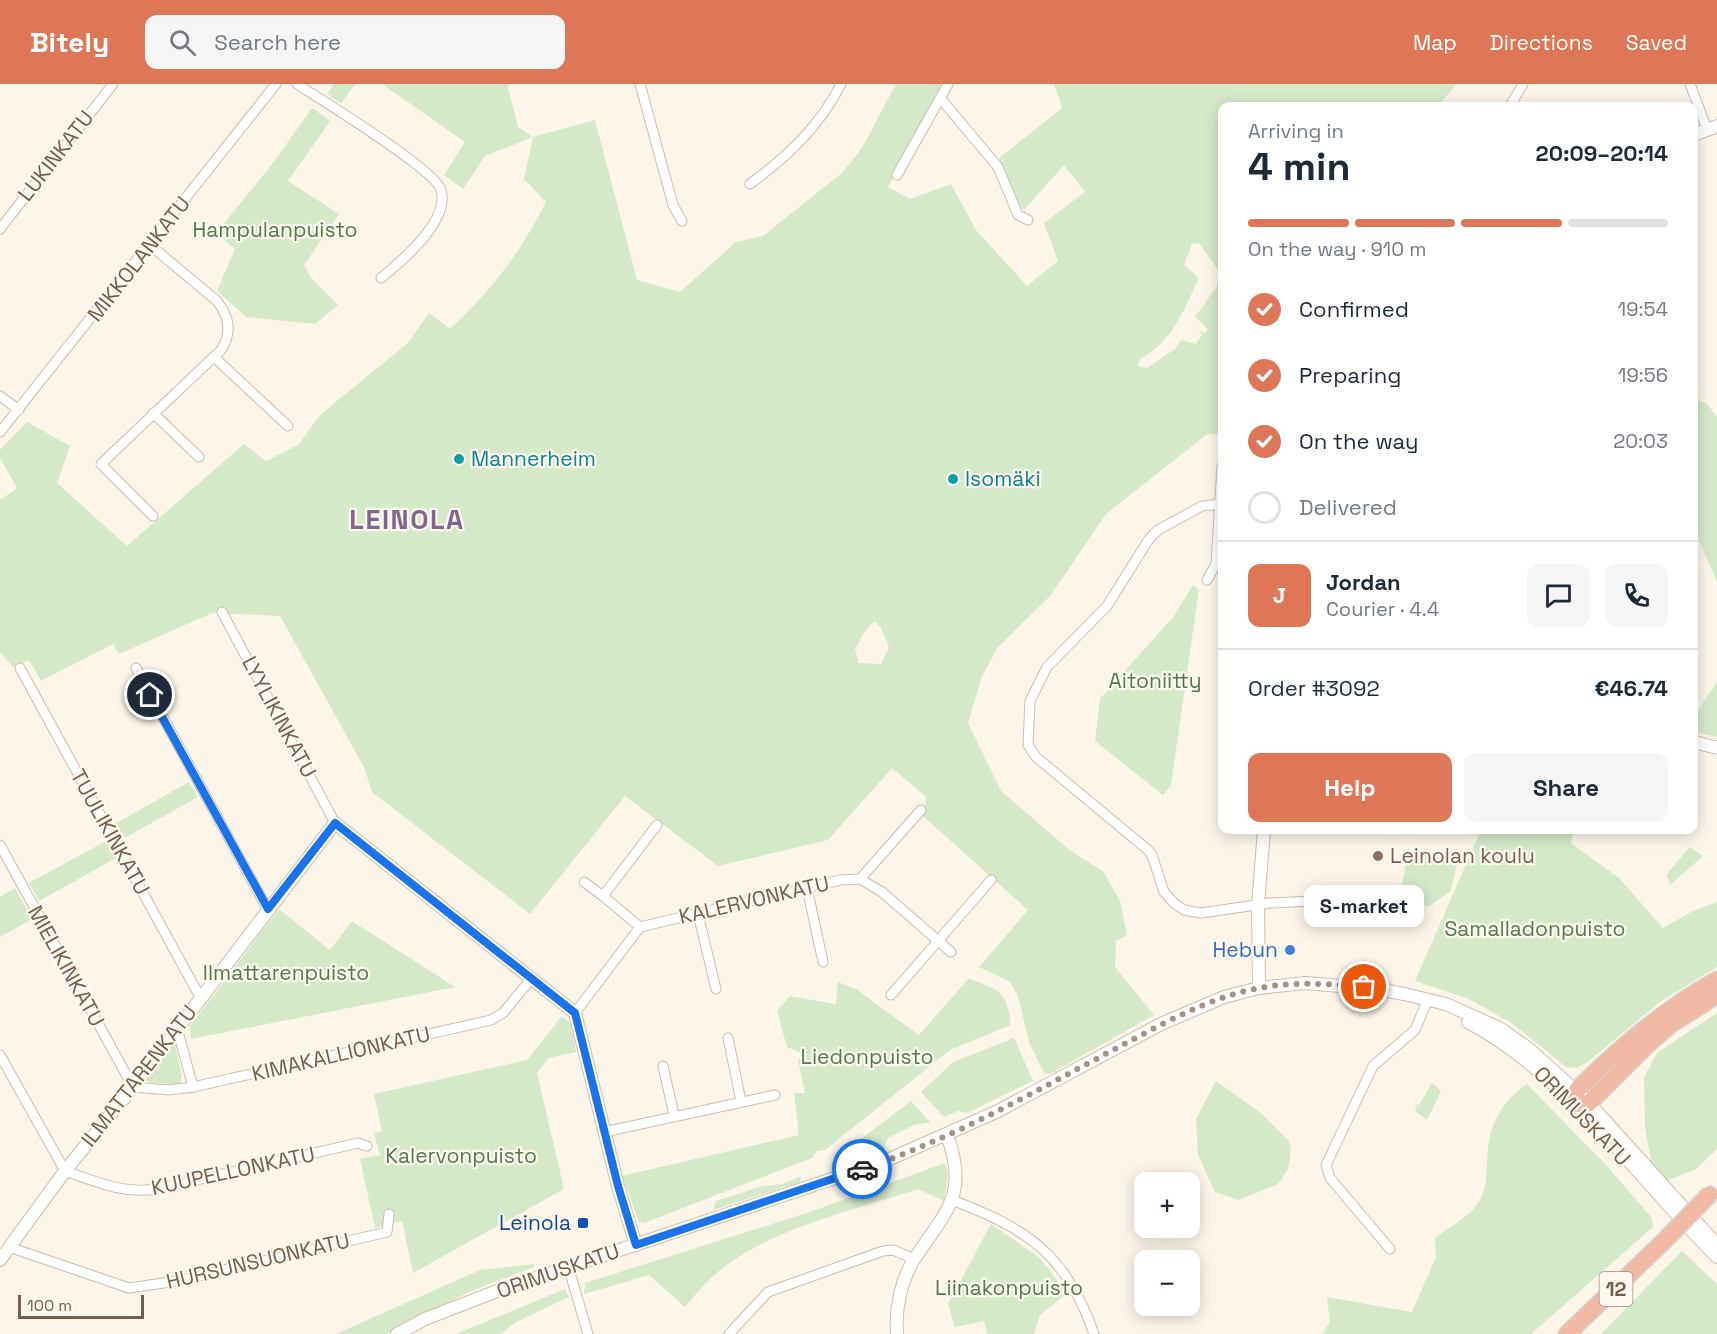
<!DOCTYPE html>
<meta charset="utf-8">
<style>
:root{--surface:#fff;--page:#f6f6f7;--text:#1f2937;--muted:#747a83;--line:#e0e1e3;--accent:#dd7757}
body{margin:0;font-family:"Space Grotesk",sans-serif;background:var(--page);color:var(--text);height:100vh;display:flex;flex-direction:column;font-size:22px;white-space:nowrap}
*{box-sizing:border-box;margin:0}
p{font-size:20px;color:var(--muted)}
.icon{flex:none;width:33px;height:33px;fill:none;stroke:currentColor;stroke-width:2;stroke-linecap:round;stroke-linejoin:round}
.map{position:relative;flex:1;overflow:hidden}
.drawer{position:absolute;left:1218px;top:18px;width:480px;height:732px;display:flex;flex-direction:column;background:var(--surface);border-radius:12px;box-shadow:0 3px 15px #0003}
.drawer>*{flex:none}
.tools{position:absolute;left:1134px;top:1088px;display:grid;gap:12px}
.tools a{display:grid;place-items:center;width:66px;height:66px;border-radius:12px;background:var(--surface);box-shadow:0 3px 15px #0003;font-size:30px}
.scale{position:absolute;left:18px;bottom:15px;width:126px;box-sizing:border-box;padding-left:6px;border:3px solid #755d4e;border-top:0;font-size:16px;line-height:21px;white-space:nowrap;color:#755d4e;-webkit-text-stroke:4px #fef9f0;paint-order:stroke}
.pin{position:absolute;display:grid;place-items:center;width:51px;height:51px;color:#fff;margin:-26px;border:3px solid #fff;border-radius:50%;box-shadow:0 2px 6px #0007}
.courier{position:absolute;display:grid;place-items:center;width:60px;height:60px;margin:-30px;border:4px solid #1a73e8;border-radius:50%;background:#fff;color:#222;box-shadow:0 2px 8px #0007}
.bubble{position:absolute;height:42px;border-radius:12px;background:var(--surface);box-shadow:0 3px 15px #0003;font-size:20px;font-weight:700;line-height:42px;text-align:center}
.overview em{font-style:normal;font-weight:700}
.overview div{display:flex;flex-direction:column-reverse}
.overview{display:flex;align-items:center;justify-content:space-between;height:102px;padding:0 30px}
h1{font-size:39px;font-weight:700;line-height:45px}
.bar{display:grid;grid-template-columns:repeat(4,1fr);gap:9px 6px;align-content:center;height:72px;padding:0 30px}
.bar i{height:8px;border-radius:4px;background:var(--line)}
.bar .selected{background:var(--accent)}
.bar p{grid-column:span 4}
.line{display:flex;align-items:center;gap:15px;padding:0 30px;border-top:2px solid var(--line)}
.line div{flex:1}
.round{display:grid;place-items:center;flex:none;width:63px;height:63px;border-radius:12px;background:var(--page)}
ol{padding:0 30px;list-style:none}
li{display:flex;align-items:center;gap:18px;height:66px}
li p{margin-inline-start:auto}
li .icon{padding:6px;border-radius:50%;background:var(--accent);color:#fff;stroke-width:4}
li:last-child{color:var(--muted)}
li i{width:33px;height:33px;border:3px solid var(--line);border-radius:50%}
.primary-button{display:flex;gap:12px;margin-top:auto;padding:12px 30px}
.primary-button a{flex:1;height:69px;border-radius:12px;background:var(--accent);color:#fff;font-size:24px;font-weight:700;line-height:69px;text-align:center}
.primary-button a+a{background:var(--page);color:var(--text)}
header{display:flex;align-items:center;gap:36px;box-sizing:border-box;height:84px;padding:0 30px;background:var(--accent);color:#fff}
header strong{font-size:28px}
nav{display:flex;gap:33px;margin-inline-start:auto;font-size:21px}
.search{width:420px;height:54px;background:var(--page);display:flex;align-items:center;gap:15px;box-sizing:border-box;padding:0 21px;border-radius:12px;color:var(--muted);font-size:22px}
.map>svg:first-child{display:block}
.green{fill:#d5e9c9;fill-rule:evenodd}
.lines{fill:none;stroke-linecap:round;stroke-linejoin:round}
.street-casing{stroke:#cdbdb0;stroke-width:11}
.secondary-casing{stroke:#d0beae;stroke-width:14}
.highway-casing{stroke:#d8d2cd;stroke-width:19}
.street{stroke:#fff;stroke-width:9}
.secondary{stroke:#fff;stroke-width:12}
.highway{stroke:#f1baa5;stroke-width:16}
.highway-bridge-casing{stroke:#d8d2cd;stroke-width:19;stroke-linecap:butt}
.highway-bridge{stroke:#f1baa5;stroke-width:16}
.done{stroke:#a49285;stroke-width:6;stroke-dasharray:0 10.8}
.route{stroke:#1a73e8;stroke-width:8}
.culture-dot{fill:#0f9aa8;stroke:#fef9f0;stroke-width:2}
.education-dot{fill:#8d6e63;stroke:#fef9f0;stroke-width:2}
.shop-dot{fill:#3f7fe0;stroke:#fef9f0;stroke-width:2}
.transit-dot{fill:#1a4fb4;stroke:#fef9f0;stroke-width:2}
.labels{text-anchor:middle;stroke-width:4.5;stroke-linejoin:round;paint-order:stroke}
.shield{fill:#fef9f0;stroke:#9e8c7f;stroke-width:1.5}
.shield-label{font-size:20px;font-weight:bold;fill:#755d4e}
.street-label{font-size:21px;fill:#755d4e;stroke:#fef9f0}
.park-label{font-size:21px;fill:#557a47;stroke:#fef9f0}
.culture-label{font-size:21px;fill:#0d838f;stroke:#fef9f0;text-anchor:start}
.education-label{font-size:21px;fill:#785e54;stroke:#fef9f0;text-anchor:start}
.shop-label{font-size:21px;fill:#366cbe;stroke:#fef9f0;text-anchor:end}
.transit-label{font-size:21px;fill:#164399;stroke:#fef9f0;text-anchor:end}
.district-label{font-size:27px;font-weight:bold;letter-spacing:1.5px;fill:#836690;stroke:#fef9f0}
</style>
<header>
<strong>Bitely</strong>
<div class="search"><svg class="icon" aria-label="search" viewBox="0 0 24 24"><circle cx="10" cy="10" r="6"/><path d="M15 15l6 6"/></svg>Search here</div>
<nav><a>Map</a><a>Directions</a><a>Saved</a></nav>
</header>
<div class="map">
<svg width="1717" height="1250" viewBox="0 0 1717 1250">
<rect width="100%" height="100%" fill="#fbf5ea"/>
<g class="green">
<path d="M334 0H355L341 20 327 10Z"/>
<path d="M382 0H507L518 43 533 53 595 36 637 196 680 208 736 158 763 152 842 89 862 64 896 0H944L888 103 910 115 951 100 976 146 1027 202 1058 177 1044 139 1085 108 1064 81 1024 126 1019 122 999 74 1062 24 1054 0H1457L1438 22H1222V349L1206 351 1106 430 1050 512 998 563 982 592 968 639 1001 707 1072 768 1103 787 1120 817 1127 851 1116 857 1115 883 1154 931 1050 990 1044 989 1029 958 1018 912 1010 898 979 883 1028 826 924 733 926 713 892 684 828 756 718 782 625 712 530 830 372 708 364 683 280 532 212 529 119 570 113 560 41 597 29 576 13 583 0 568V416L17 404 0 374V366L27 338 70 362 57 399 127 462 244 360 266 377 298 361 321 330 408 259 429 229 450 245C492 206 520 169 546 118L524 95 533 53 485 72 463 105 444 91 465 58ZM1192 159 1200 160 1220 189 1217 202 1195 233 1208 245 1205 249 1198 246 1202 251 1196 260 1181 256 1175 265 1147 284 1138 282 1140 275C1174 256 1183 227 1199 194L1184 181ZM875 537 881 544 889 563 881 580 859 579 855 565 866 545Z"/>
<path d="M312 24 330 37 288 97 339 130 304 181 311 194 338 221 315 240 246 233 217 207 235 165 216 149 270 83Z"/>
<path d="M1694 313 1708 321 1717 333V498L1694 445Z"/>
<path d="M1193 501 1199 506 1196 526 1171 701 1163 711 1095 657 1100 615 1174 532Z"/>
<path d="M1717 598V653L1694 648C1693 629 1707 613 1717 598Z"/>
<path d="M189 698 198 713 121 756 113 741Z"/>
<path d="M1481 746H1574L1571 759 1619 794 1663 844 1691 828 1717 818V883L1660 918 1589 977 1577 984 1566 983 1513 940 1469 915 1415 897Z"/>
<path d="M106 757 116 774 39 817 29 799Z"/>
<path d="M1690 763 1703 772 1671 800 1666 791Z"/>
<path d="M1420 768 1449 776 1450 774 1458 775 1451 807 1429 822 1399 817 1406 780 1410 781 1412 769 1419 771Z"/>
<path d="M15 804 32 835 0 853V813Z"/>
<path d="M279 825 330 866 352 837 455 903 191 955 190 942Z"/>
<path d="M969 894C999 907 1007 906 1011 941L950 966 825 1066 817 1067 812 1074 644 1139 639 1138 622 1092 799 1051 794 1009H805L798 976 804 970 787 963 777 927 790 912 836 920 838 898 856 905 919 951Z"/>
<path d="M1717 929V1065L1696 1085 1668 1096 1651 1077 1645 1043 1644 994 1657 969Z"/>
<path d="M562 932 571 940 576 968 549 974 537 989 564 1105 413 1189 402 1137 375 1144 360 1075 380 1071 374 1049 382 1047 374 1010 527 976Z"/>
<path d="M1014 954 1033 997 967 1029 958 1027 944 1033 921 1008 953 978Z"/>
<path d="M175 961 182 992 180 1001 148 998 147 992 168 963Z"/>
<path d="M1216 997 1261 1029 1289 1057 1291 1066 1288 1085 1278 1100 1238 1116 1215 1108 1198 1071 1196 1035Z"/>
<path d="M1432 999 1441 1007 1427 1036 1415 1027 1417 1020 1419 1021Z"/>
<path d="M1527 1000 1607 1082 1652 1134 1653 1143 1531 1250H1322L1330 1238 1327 1213 1412 1228 1436 1173 1435 1154C1447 1145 1465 1135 1475 1123 1489 1107 1486 1085 1488 1065 1490 1039 1505 1014 1527 1000Z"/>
<path d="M911 1017 930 1038 914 1041 888 1054 883 1066 847 1080 841 1070Z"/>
<path d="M945 1079 948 1089 944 1117 918 1105C852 1127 766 1145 713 1192 703 1201 694 1212 685 1223L649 1191 584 1210 585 1199 807 1129Z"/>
<path d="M801 1092 800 1098 713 1126 716 1117 763 1102 783 1100Z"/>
<path d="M991 1140 1040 1174 1067 1209 1040 1231 1034 1250H987L984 1237 955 1243 948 1220Z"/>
<path d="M1682 1167 1717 1200V1250H1601Z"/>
<path d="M534 1180V1183L469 1208 386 1250H336L480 1186Z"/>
<path d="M565 1205 569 1213 516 1238 500 1250H456Z"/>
</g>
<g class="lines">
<defs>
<g id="street">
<path d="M297 0C320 15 436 86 441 106 450 137 402 177 381 194"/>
<path d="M640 0 673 121 682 137"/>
<path d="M1690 0 1707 45"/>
<path d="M941 15 998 83 1018 131 1028 136"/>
<path d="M1510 22 1523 0"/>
<path d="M897 91 948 0"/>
<path d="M750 100C788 72 820 42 841 0"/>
<path d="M0 145 113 0"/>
<path d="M150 161 217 217C230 233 232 249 221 266L101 380 153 432"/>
<path d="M214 273 288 342"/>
<path d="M0 312 19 326"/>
<path d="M153 329 199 373"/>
<path d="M0 348 276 0"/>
<path d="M1222 420 1202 422 1158 446 1149 455 1107 522 1047 583 1030 617 1028 661 1036 673 1148 766 1152 771 1164 808 1175 820 1184 826 1201 829 1270 819 1335 816"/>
<path d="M1207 496 1216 480 1222 382"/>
<path d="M222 528 335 739"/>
<path d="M20 584 200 913"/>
<path d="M136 584 268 826"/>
<path d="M0 761 133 1003 169 1006 193 1003 491 936 503 929 531 895"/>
<path d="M860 795 921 726"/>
<path d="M584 798 603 812"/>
<path d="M807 804 823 878"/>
<path d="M698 830 716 905"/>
<path d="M640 843 603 812 657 741"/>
<path d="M891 911 991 796"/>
<path d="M575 929 640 843 840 796 860 795 882 808 951 868"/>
<path d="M177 944 193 1003"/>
<path d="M728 954 741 1017"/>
<path d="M0 971 65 1087C97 1098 122 1110 157 1105L358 1059 367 1062"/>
<path d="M663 982 674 1031"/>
<path d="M604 1048 775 1011"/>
<path d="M952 1116C1028 1145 1067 1171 1094 1250"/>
<path d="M9 1163 129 1204 177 1197 387 1148 389 1130"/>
<path d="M1390 1165 1330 1094 1326 1081 1373 982 1415 946 1427 917"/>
<path d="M568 1182 588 1250"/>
<path d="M729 1250 768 1208 883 1167 893 1166 914 1175"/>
</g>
<g id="secondary">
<path d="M1694 51 1717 42"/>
<path d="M1694 658 1717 664"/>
<path d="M1259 904 1258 821 1264 746"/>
<path d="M1468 938C1567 991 1638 1094 1717 1173"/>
<path d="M0 1176 65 1087 133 1003 335 739 575 929 618 1102 636 1161"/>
<path d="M397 1250 425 1235 497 1207 883 1078 996 1028 1161 940 1224 913 1259 904 1305 899 1377 905 1404 910 1446 920 1501 945 1529 965 1589 1019 1717 1161"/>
<path d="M897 1250C895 1224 901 1196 915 1174 946 1127 969 1111 947 1051"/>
</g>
<g id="highway">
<path d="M1717 896C1664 925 1619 964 1577 1006L1575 1020 1589 1019 1647 961 1670 941 1717 911"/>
<path d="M1567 1250 1663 1158"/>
</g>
</defs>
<use href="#street" class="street-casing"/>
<use href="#secondary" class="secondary-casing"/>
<use href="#highway" class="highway-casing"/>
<use href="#street" class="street"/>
<use href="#secondary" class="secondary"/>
<use href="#highway" class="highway"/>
<defs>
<path id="highway-bridge" d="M1663 1158 1710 1110"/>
</defs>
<use href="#highway-bridge" class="highway-bridge-casing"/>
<use href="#highway-bridge" class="highway-bridge"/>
</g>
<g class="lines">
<path class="done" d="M862 1085C950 1056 1032 1009 1113 966 1159 942 1208 913 1260 904 1294 897 1329 900 1364 903"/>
<path class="route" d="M150 611 268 825 335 739 575 929 618 1102 636 1161 862 1085"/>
</g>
<g class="culture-dot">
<circle cx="459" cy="375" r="6"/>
<circle cx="953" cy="395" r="6"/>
</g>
<circle class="education-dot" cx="1378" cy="772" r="6"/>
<circle class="shop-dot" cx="1290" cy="866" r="6"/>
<rect class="transit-dot" x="577" y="1133" width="12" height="12" rx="3"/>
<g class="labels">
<rect class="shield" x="1599.5" y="1188" width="33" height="34" rx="4.5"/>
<g class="shield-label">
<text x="1616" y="1212">12</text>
</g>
<g class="street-label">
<text transform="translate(56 72) rotate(-52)" y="7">LUKINKATU</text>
<text transform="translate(139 175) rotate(-52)" y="7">MIKKOLANKATU</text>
<text transform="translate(279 633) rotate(62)" y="7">LYYLIKINKATU</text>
<text transform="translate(110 748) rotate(61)" y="7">TUULIKINKATU</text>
<text transform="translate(754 816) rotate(-13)" y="7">KALERVONKATU</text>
<text transform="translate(66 882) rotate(61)" y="7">MIELIKINKATU</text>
<text transform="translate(341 970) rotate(-13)" y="7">KIMAKALLIONKATU</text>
<text transform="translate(139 992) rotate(-52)" y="7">ILMATTARENKATU</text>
<text transform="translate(1582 1032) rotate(46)" y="7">ORIMUSKATU</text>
<text transform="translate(233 1087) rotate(-12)" y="7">KUUPELLONKATU</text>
<text transform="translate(258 1177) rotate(-13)" y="7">HURSUNSUONKATU</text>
<text transform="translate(558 1187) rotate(-19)" y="7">ORIMUSKATU</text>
</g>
<g class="park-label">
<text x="275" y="153">Hampulanpuisto</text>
<text x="1155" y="604">Aitoniitty</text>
<text x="1535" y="852">Samalladonpuisto</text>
<text x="286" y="896">Ilmattarenpuisto</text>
<text x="867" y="980">Liedonpuisto</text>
<text x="461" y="1079">Kalervonpuisto</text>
<text x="1009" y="1211">Liinakonpuisto</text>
</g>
<g class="culture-label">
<text x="471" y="382">Mannerheim</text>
<text x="965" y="402">Isomäki</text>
</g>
<g class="education-label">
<text x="1390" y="779">Leinolan koulu</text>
</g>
<g class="shop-label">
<text x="1278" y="873">Hebun</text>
</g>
<g class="transit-label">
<text x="571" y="1146">Leinola</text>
</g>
<g class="district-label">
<text x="407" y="445">LEINOLA</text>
</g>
</g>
</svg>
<div class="tools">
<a>+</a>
<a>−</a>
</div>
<div class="scale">100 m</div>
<div class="pin" style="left:1364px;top:903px;background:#ea580c"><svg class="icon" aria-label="bag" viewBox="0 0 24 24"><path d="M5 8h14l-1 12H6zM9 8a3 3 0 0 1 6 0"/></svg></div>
<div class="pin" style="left:150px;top:611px;background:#1f2937"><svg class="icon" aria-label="home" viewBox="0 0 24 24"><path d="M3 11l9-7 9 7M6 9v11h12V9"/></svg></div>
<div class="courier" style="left:862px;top:1085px"><svg class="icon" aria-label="car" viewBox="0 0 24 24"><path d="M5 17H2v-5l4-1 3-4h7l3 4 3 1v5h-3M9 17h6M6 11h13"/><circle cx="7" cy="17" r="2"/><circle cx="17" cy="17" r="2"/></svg></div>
<div class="bubble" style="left:1304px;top:801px;width:120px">S-market</div>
<section class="drawer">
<div class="overview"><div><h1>4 min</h1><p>Arriving in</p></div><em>20:09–20:14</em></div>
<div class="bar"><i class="selected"></i><i class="selected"></i><i class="selected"></i><i></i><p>On the way · 910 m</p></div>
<ol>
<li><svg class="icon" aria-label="check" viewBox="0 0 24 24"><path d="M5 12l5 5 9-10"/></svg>Confirmed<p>19:54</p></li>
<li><svg class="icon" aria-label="check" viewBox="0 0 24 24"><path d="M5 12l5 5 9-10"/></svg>Preparing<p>19:56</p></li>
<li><svg class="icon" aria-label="check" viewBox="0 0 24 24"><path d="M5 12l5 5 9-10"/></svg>On the way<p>20:03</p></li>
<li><i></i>Delivered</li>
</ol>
<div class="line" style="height:108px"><b class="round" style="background:var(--accent);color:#fff">J</b><div><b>Jordan</b><p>Courier · 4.4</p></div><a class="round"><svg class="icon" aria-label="chat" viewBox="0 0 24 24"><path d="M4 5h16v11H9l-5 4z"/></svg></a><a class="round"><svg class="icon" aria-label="phone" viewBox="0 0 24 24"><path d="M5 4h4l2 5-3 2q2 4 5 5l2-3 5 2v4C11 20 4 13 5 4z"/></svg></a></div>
<div class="line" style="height:78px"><div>Order #3092</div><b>€46.74</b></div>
<div class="primary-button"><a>Help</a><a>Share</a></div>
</section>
</div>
